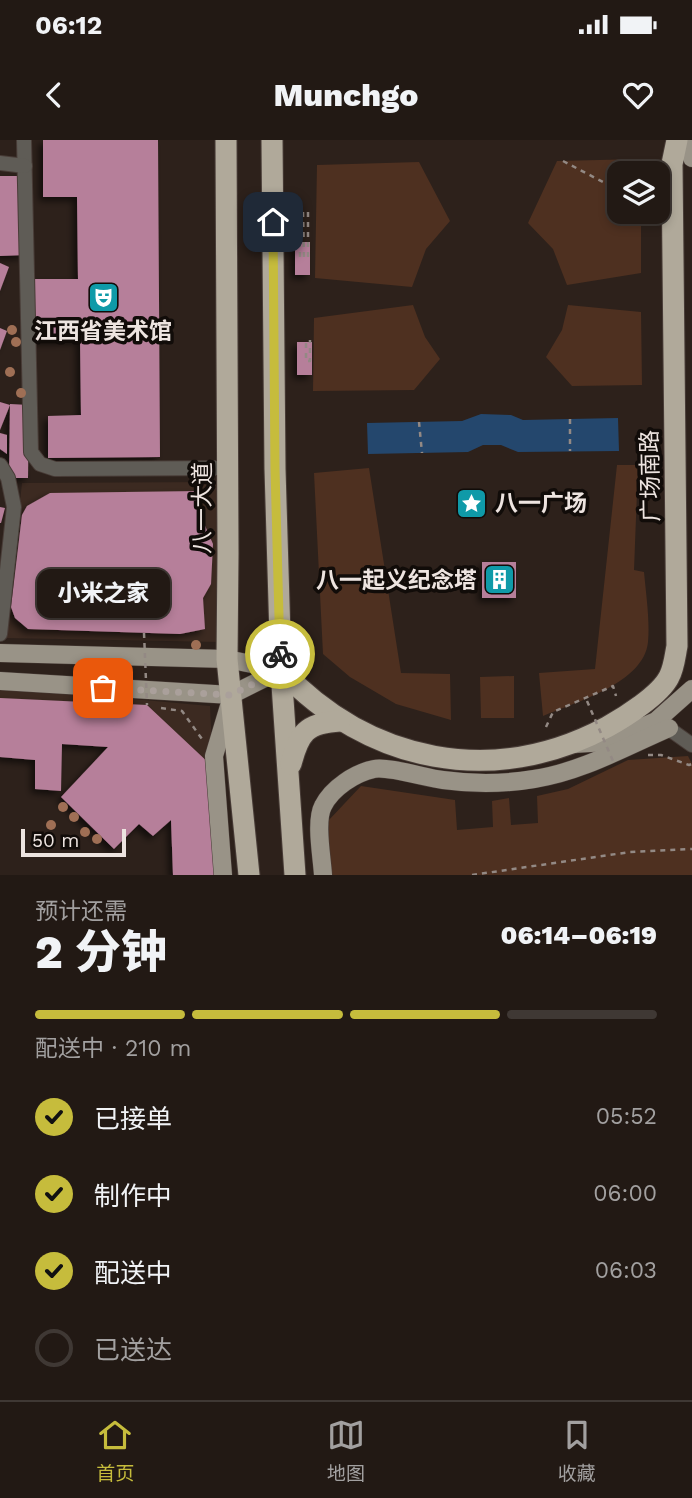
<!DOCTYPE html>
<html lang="zh">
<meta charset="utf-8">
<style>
:root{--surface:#221914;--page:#2e2622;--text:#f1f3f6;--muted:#a2a0a0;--line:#3f3834;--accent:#c6bc3c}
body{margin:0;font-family:"Work Sans","Noto Sans SC",sans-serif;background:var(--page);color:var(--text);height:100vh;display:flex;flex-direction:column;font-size:26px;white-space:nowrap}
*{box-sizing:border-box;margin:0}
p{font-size:23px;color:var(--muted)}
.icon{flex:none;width:38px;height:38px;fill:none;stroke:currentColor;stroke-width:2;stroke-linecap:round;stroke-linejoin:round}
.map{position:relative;height:735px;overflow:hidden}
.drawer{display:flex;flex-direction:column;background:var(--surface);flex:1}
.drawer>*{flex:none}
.tools{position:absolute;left:607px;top:21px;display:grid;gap:14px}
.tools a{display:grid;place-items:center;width:63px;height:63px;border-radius:14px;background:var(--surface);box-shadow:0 4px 10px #0003,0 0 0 2px var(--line);font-size:35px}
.scale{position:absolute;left:21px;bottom:18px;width:105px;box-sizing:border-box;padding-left:7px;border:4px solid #ede4e0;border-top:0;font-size:19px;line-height:24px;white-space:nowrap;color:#ede4e0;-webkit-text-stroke:5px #110c09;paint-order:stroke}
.pin{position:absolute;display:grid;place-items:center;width:60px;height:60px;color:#fff;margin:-30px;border-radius:14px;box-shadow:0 4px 10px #0006}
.courier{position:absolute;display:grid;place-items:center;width:70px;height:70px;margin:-35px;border:5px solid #c6bc3c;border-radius:50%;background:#fff;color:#222;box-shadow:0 2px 9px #0007}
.bubble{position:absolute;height:49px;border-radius:14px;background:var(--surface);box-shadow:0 4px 10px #0003,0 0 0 2px var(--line);font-size:23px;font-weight:800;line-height:49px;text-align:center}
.overview em{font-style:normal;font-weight:800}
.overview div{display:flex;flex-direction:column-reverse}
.overview{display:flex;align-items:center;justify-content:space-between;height:119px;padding:0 35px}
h1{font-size:46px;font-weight:800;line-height:52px}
.bar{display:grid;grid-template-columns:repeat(4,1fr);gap:10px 7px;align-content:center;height:84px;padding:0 35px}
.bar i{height:9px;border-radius:5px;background:var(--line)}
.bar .active{background:var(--accent)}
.bar p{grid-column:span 4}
ol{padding:0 35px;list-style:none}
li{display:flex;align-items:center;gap:21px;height:77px}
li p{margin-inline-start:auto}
li .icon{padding:7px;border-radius:50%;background:var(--accent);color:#111;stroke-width:4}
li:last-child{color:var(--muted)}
li i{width:38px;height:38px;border:4px solid var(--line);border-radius:50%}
.status{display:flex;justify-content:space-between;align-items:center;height:49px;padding:0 35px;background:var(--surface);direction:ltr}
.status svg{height:19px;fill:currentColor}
header{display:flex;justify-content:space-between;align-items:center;height:91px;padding:0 35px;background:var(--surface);font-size:32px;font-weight:800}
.dock{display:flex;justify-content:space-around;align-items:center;height:98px;border-top:2px solid var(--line);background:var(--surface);font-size:19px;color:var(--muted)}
.dock a{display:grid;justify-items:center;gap:4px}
.dock .active{color:var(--accent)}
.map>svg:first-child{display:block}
.built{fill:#3c2a21}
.green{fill:#4e3020}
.water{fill:#24476d}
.building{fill:#b67f9a;filter:url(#shadow)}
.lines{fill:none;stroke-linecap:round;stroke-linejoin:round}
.minor-casing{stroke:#483c37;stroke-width:16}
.major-casing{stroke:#483c37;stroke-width:19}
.highway-casing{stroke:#483c37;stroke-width:23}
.path{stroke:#938984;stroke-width:2.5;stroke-dasharray:5 5;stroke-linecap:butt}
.minor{stroke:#5f5c56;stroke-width:14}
.major{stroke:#999387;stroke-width:18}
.highway{stroke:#b0a99a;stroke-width:21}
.path-bridge{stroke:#938984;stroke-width:2.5;stroke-dasharray:5 5;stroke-linecap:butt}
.tree{fill:#9f6f55}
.done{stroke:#aaa09b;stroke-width:7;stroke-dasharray:0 12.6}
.route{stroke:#c6bc3c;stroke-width:9}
.labels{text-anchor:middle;stroke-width:7;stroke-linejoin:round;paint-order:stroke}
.poi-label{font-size:23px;font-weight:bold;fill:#ede4e0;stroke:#110c09}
.street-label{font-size:23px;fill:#ede4e0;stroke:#110c09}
</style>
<div class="status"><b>06:12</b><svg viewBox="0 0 49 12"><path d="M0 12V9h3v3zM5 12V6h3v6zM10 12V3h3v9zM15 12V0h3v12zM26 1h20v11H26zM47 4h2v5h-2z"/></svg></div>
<header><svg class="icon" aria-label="back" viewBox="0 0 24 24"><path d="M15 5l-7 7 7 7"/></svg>Munchgo<svg class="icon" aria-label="heart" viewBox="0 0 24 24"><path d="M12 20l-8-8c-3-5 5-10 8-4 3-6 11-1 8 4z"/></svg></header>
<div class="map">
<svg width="692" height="735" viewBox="0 0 692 735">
<defs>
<filter id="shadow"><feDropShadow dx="-4" dy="4" stdDeviation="3.5" flood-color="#0009"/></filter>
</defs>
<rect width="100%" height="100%" fill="#2d211b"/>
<g class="built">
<path d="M218 342 219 502 5 498 22 343Z"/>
<path d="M0 547 210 566 218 735 153 595 0 589Z"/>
</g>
<g class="green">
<path d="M641 19V33H620V72H641V133L567 145 553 109 528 83 557 21Z"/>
<path d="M419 22 450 81 426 109 412 147 315 138 317 25Z"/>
<path d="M413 165 425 197 440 219 414 250 313 251 314 178Z"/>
<path d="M568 165 641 172 642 245 572 246 546 217 562 190Z"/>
<path d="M617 325H638L634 430 644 432C646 454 650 480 648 502 644 543 576 562 543 576L539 533 595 529Z"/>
<path d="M369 328 401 533 450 534 451 580 396 564 350 537 323 514 314 333Z"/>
<path d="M514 536V578H481L480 537Z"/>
<path d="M688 616 692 624V735H320L328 681 361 646 455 660 457 690 493 687 492 661 509 658 511 685 538 683 537 656 568 649 628 620Z"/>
</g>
<path class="water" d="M481 274 511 275 523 280 618 278 619 311 518 312 501 305H483L468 312 368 314 367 283 462 281Z"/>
<g class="building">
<path d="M43 0H158L160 317 48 318V276L81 275 80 200 32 201 31 139H78L77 57H43Z"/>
<path d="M0 36H23L25 115 0 116Z"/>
<rect x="295" y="102" width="15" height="33"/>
<path d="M0 123 9 127 0 151Z"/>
<path d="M0 188 7 191 0 210Z"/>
<rect x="297" y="202" width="15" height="33"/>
<path d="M0 262 10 265 0 290Z"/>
<path d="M10 264 29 265 28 338H9Z"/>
<path d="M0 293 7 295V314L0 309Z"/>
<path d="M200 351 203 381 213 404 211 444 203 458 205 489 180 494 28 489 15 478 11 467 22 375 27 366 50 353Z"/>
<path d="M0 367 5 368 1 383H0Z"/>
<rect x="482" y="422" width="34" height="36"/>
<path d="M0 558 147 565 212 626 216 735H173L171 680 153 696 139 684 114 709 61 657 108 607 62 604 61 651 35 649V620L0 617Z"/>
</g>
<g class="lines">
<defs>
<g id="minor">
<path d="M24 0 31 312 40 324 55 329 228 328"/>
<path d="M0 23 25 26"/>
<path d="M0 325 8 338 14 367 0 494"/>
<path d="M661 583 692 605"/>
</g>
<g id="major">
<path d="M687 0 692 18"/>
<path d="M0 513 227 519 281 530"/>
<path d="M0 541 231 555 281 530"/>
<path d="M573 604 608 602 656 581 692 549"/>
<path d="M223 735 214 616 229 566"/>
<path d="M323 735C322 717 315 681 323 666 332 648 355 633 374 629 388 626 426 638 443 640 472 644 504 644 534 639 581 632 625 607 669 588"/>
</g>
<g id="highway">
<path d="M226 0 228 413 227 519 249 735"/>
<path d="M272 0 275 329 281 530 295 735"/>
<path d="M281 530C369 623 493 648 607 587 625 577 660 555 669 537 674 528 675 516 677 506L672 24 677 0"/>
<path d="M291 624C299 593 306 583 340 581"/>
</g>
</defs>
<use href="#minor" class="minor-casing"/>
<use href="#major" class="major-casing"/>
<use href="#highway" class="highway-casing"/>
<g class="path">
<path d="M563 21 620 51"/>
<path d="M299 72 300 117"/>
<path d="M303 72 304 117"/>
<path d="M308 72V117"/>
<path d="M628 72V81"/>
<path d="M306 203V221H310V200"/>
<path d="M570 279V311"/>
<path d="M419 282 422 313"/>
<path d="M161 568 182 571 202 599"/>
<path d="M546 587 553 572 613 546 616 556"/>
<path d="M648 615H661L689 625 692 624"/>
<path d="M472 735 630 712 692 709"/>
</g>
<use href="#minor" class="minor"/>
<use href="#major" class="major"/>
<use href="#highway" class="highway"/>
<g class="path-bridge">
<path d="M144 493 147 565"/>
<path d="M587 561 613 621"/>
</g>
</g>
<g class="tree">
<circle cx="12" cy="190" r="5"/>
<circle cx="16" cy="202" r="5"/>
<circle cx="10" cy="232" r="5"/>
<circle cx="21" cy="253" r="5"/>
<circle cx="196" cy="505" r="5"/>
<circle cx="63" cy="667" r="5"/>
<circle cx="74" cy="677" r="5"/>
<circle cx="51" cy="685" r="5"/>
<circle cx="85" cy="692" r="5"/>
<circle cx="97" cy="699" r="5"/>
</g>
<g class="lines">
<path class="done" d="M103 548 231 555 281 530 280 514"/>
<path class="route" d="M273 82 275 329 280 514"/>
</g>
<defs>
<symbol id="theatre-square" viewBox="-11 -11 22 22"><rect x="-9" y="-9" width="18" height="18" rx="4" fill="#0f9aa8" stroke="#110c09"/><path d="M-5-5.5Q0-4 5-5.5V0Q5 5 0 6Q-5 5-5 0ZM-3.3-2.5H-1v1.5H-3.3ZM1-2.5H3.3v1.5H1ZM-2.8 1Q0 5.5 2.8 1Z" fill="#fff"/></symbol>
<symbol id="sight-square" viewBox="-11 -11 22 22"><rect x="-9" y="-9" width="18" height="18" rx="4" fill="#0f9aa8" stroke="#110c09"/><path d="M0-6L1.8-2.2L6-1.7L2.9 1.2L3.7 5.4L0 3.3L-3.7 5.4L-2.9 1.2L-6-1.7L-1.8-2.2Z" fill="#fff"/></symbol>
<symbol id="building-square" viewBox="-11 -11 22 22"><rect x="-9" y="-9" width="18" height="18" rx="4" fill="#0f9aa8" stroke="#110c09"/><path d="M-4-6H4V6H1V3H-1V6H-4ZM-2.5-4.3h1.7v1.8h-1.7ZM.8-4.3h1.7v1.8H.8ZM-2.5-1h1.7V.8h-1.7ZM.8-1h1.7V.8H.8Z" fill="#fff"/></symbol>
</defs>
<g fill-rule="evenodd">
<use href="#theatre-square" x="86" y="140" width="35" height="35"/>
<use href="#sight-square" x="454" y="346" width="35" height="35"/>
<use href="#building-square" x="482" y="422" width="35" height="35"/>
</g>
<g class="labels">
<g class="poi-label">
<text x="103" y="199">江西省美术馆</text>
<text x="495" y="371" text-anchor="start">八一广场</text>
<text x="477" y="448" text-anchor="end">八一起义纪念塔</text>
</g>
<g class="street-label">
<text transform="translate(650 336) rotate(-91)" y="8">广场南路</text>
<text transform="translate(202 368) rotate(-90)" y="8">八一大道</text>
</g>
</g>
</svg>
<div class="tools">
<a><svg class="icon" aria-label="layers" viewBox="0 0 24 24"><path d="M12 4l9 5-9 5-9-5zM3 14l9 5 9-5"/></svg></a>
</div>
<div class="scale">50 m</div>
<div class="pin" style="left:103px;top:548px;background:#ea580c"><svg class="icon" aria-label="bag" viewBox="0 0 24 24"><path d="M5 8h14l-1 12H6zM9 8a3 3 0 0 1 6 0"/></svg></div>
<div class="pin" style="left:273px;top:82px;background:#1f2937"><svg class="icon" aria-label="home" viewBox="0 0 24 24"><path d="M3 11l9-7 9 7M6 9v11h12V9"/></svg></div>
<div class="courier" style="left:280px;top:514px"><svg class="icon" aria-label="bike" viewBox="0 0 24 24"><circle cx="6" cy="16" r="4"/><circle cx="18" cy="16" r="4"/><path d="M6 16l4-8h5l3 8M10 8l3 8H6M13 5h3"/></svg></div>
<div class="bubble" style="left:37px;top:429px;width:133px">小米之家</div>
</div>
<section class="drawer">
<div class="overview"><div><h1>2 分钟</h1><p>预计还需</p></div><em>06:14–06:19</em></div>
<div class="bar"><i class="active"></i><i class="active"></i><i class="active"></i><i></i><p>配送中 · 210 m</p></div>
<ol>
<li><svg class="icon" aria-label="check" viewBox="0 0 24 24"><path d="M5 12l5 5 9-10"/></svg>已接单<p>05:52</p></li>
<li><svg class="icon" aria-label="check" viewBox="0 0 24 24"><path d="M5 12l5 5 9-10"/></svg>制作中<p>06:00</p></li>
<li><svg class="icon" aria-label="check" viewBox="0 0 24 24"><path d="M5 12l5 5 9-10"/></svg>配送中<p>06:03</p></li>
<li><i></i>已送达</li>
</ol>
</section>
<nav class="dock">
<a class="active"><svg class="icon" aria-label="home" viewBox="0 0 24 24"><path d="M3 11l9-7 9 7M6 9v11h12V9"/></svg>首页</a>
<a><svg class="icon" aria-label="map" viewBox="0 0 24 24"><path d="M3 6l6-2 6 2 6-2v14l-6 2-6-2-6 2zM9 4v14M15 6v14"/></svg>地图</a>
<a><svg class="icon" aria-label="saved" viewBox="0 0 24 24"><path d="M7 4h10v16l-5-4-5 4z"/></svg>收藏</a>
</nav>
